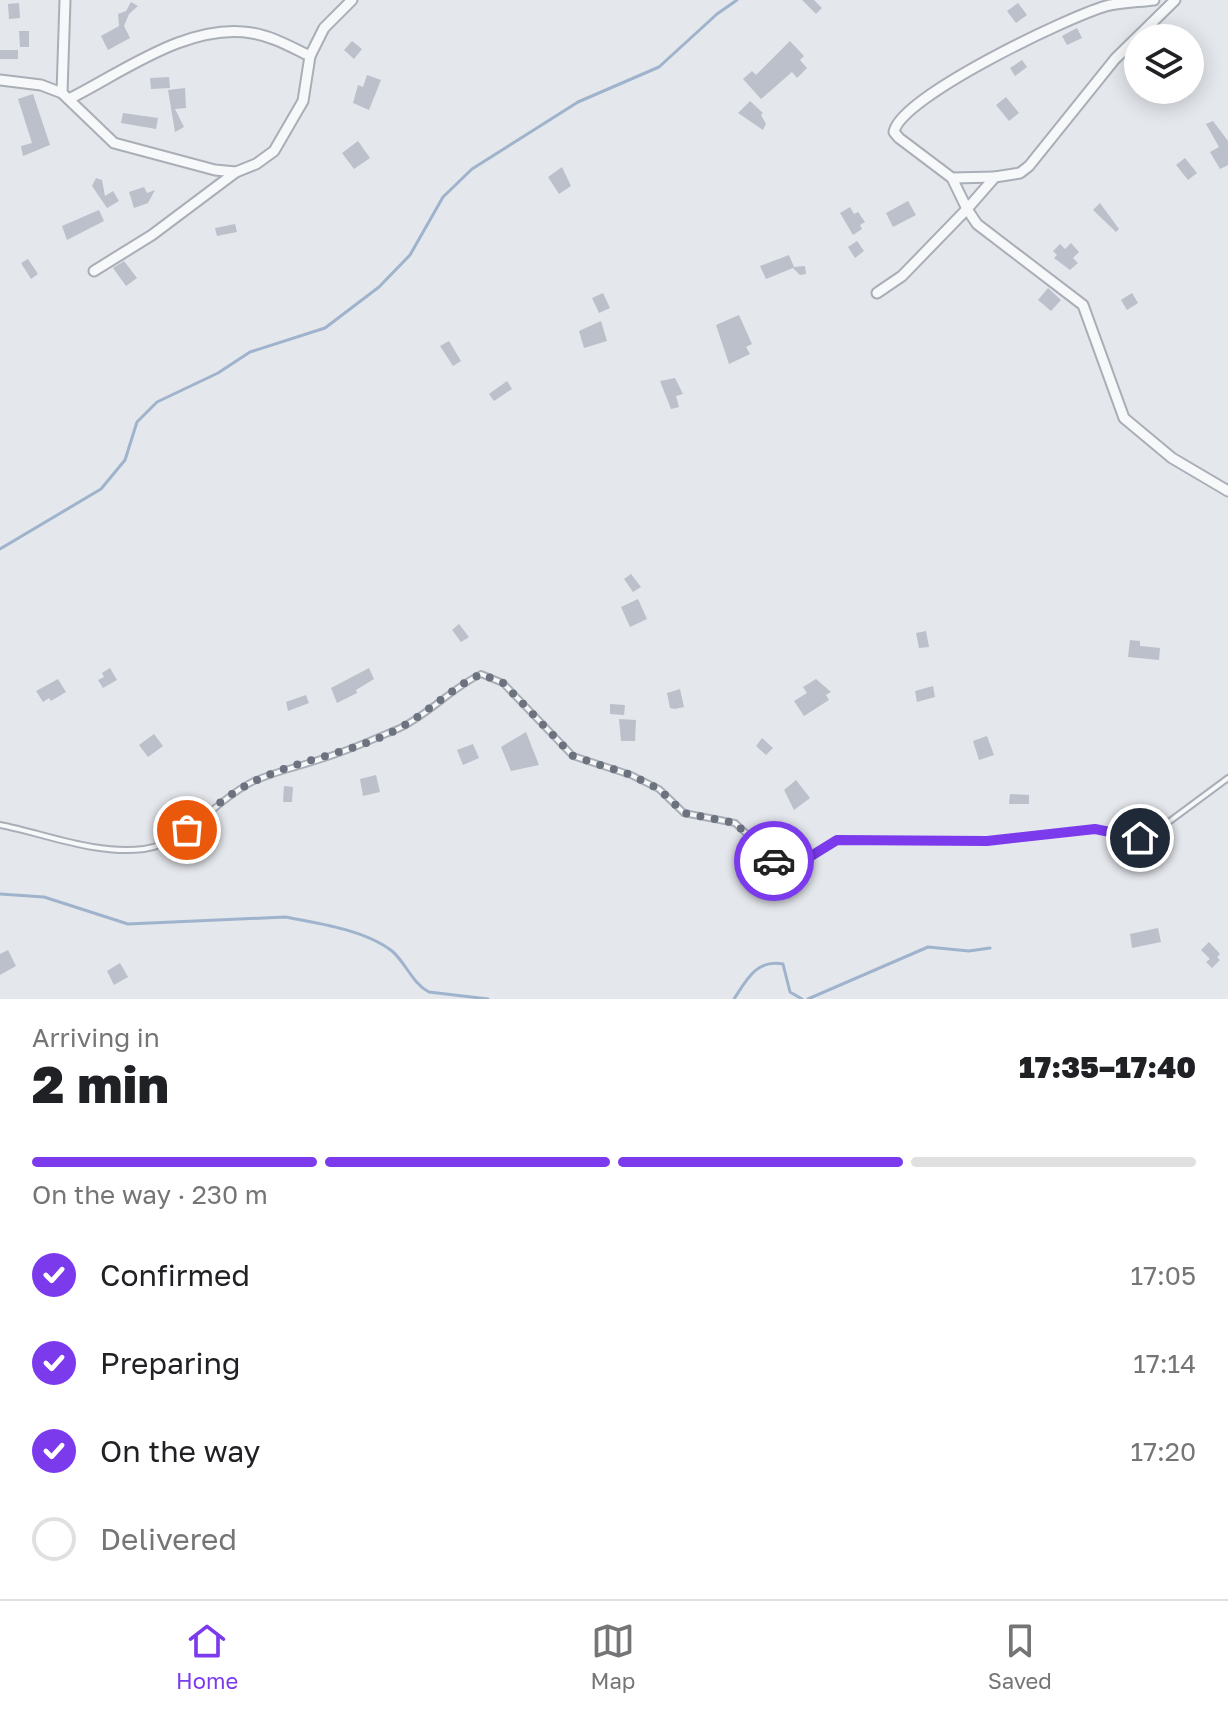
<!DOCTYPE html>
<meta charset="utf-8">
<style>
:root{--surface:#fff;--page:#f6f6f6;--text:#202124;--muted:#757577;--line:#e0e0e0;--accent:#7c3aed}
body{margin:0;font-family:"Golos Text",sans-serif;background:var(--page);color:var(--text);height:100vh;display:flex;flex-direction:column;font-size:30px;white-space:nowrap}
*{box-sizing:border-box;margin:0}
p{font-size:26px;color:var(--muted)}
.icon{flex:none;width:44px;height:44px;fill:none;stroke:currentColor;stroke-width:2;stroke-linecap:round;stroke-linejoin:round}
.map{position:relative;height:999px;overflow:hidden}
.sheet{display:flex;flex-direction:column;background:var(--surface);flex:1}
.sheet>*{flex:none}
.tools{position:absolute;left:1124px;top:24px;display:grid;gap:16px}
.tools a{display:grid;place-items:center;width:80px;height:80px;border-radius:50%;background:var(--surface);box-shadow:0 4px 20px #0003;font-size:40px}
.pin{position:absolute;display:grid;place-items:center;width:68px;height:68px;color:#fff;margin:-34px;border:4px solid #fff;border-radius:50%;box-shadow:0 2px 8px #0007}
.courier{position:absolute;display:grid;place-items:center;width:80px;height:80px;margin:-40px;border:6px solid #7c3aed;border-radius:50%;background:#fff;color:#222;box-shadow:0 2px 10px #0007}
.headline em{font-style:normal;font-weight:800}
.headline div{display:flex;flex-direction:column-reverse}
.headline{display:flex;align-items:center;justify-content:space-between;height:136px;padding:0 32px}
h1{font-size:52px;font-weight:800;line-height:60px}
.bar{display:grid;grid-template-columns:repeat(4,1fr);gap:12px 8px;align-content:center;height:96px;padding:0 32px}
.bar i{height:10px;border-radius:6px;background:var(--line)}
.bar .current{background:var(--accent)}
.bar p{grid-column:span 4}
ol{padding:0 32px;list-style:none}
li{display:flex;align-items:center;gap:24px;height:88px}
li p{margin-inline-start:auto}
li .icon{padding:8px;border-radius:50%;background:var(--accent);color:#fff;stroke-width:4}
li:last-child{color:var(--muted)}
li i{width:44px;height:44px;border:4px solid var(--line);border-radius:50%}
.dock{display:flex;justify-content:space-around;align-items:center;height:112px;border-top:2px solid var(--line);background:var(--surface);font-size:22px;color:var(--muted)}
.dock a{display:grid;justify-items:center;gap:4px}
.dock .current{color:var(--accent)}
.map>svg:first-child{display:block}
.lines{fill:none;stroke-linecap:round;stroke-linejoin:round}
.stream{stroke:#9fb4cc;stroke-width:3}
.building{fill:#bbc0ca}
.service-casing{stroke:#a9aeb7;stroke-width:8}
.minor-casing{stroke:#a9aeb7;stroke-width:13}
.service{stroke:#f7f8fa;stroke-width:4}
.minor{stroke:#f7f8fa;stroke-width:9}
.done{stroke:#6c737f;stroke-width:8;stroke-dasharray:0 14.4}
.route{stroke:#7c3aed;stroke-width:10}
</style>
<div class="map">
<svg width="1228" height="999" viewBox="0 0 1228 999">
<rect width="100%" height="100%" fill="#e4e7ec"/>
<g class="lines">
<g class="stream">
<path d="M0 549 101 489 125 460 137 422 157 402 218 373 250 352 325 328 379 287 410 255 443 197 472 169 578 102 659 67 717 14 737 0"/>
<path d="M0 894 44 897 128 924 285 917C318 923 365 930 392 951 406 963 412 983 429 992L488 999"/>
<path d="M734 999C747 979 757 959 783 964L790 992 802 999"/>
<path d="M808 999 928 947 969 951 990 948"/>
</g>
</g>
<g class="building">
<path d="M802 0H814L822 8 816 14Z"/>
<path d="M131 2 138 6 129 14 124 26 130 38 108 50 101 36 119 26 118 14 126 11Z"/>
<path d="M19 3 20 18 9 19 8 4Z"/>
<path d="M1018 3 1027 15 1016 23 1007 11Z"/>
<path d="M1077 28 1082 38 1067 45 1062 36Z"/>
<path d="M19 31H29V47H20Z"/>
<path d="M352 41 362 49 354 59 344 50Z"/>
<path d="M790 41 804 56 800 60 807 68 797 78 792 72 761 99 743 79 752 71 756 75Z"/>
<rect x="0" y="50" width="18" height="9"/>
<path d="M1022 60 1027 67 1015 76 1010 68Z"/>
<path d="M367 75 381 80 369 110 353 103 358 85 363 87Z"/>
<path d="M169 77 170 88 151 89 150 78Z"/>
<path d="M185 88 186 108 175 109 184 127 175 132 168 90Z"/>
<path d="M33 94 50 145 23 156 21 146 32 143 18 99Z"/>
<path d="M1006 97 1019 113 1009 121 996 105Z"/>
<path d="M750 101 763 113 761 115 766 124 763 130 738 113Z"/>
<path d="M123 113 158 118 156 129 121 123Z"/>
<path d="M1213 121 1228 141V165L1220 169 1210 152 1219 147 1206 124Z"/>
<path d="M358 141 370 158 354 169 342 153Z"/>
<path d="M1185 158 1197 173 1188 180 1176 165Z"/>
<path d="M562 167 571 186 559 194 548 177Z"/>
<path d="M96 178 102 180 105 196 113 191 119 201 107 208 92 186Z"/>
<path d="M144 187 147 193 155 190 148 203 134 208 129 192Z"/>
<path d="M908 201 916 215 893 227 886 213Z"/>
<path d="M1100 203 1119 229 1116 232 1093 210Z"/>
<path d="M850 207 854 214 858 212 865 222 860 225 862 229 853 235 840 213Z"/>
<path d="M99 210 104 221 67 240 62 226Z"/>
<path d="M235 224 237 232 217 236 215 228Z"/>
<path d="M857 241 864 251 855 258 848 247Z"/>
<path d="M1071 243 1079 252 1073 258 1078 263 1070 270 1054 258 1057 255 1053 251 1060 244 1065 249Z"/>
<path d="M789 255 794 267 805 266 806 274 800 275 793 268 766 279 760 266Z"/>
<path d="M28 259 38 274 31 279 21 263Z"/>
<path d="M124 261 137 278 126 286 113 268Z"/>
<path d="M1048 288 1061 300 1051 311 1038 300Z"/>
<path d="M603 293 610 308 599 313 592 298Z"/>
<path d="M1132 293 1138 303 1127 310 1121 300Z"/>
<path d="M739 315 752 344 746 347 750 354 729 364 716 325Z"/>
<path d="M601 321 607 341 584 348 579 331Z"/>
<path d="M449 341 461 361 453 366 440 346Z"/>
<path d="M675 378 683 394 676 396 679 407 671 409 660 381Z"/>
<path d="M507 381 512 389 494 401 489 394Z"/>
<path d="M631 574 641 587 633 592 624 579Z"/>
<path d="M638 599 647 619 630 627 621 607Z"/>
<path d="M459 624 469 637 461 642 452 630Z"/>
<path d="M926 631 929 647 919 648 916 633Z"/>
<path d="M1130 640 1140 641V646L1160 648 1159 660 1128 657Z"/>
<path d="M110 668 117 680 103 688 98 680 104 677 102 673Z"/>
<path d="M369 668 374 679 356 690 357 693 337 703 331 688Z"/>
<path d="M58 679 66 692 51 701 49 698 43 702 36 691Z"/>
<path d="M816 679 831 692 826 695 829 700 804 716 794 701 807 693 803 687Z"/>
<path d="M933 686 935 697 917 702 915 691Z"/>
<path d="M680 689 684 707 675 709 670 708 667 693Z"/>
<path d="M306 695 309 703 288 711 286 702Z"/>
<path d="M610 704 625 705 624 715 610 714Z"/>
<path d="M619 719 636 720 635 741H621Z"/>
<path d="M526 732 539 765 511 771 501 747Z"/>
<path d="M154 734 163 746 148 757 139 745Z"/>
<path d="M987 736 994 755 979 760 973 741Z"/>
<path d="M762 738 773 748 766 755 756 746Z"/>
<path d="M473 744 479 758 463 765 457 750Z"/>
<path d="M376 775 380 792 363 796 360 779Z"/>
<path d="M796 780 810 798 794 810 784 790Z"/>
<path d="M284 786 293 787 292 802H283Z"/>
<path d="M1010 794 1029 795V804H1009Z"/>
<path d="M752 848 758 855 745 866 739 859Z"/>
<path d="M1158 928 1161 942 1132 948 1130 934Z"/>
<path d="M1209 942 1220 954 1217 957 1220 960 1212 968 1206 962 1210 959 1201 950Z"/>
<path d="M8 950 16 966 0 975V954Z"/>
<path d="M120 963 128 977 114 985 107 971Z"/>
</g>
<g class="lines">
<defs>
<path id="service" d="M0 825C46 834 96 855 144 849 187 843 214 801 252 782 273 772 298 767 321 759 348 751 374 739 400 728 429 714 452 688 481 674L503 683 573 756 631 775 659 789 684 813 735 823 785 869 796 866 837 840 987 841 1095 829 1147 838 1228 778"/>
<g id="minor">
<path d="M1175 0 1115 59 1029 166 1020 173 995 177 967 209 977 224 1083 305 1124 418 1172 458 1228 491"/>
<path d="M0 80 41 85 62 93 114 143 215 170 236 172 256 164 274 151 303 101 310 56 324 28 352 0"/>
<path d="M62 93 65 0"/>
<path d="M69 99C123 72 189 22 252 33 272 36 291 47 310 56"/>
<path d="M995 177 952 178 899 138 894 132C900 97 1068 17 1106 6 1121 2 1139 2 1154 0"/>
<path d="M94 271 152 235 236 172"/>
<path d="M877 293 902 276 967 209 952 178"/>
</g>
</defs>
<use href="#service" class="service-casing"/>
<use href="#minor" class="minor-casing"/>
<use href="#service" class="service"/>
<use href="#minor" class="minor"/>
</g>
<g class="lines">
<path class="done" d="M187 830C207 813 227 795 251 783 299 758 358 753 405 725 432 709 453 687 481 674L503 683 573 756 631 775 659 789 684 813 735 823 774 861"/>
<path class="route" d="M774 861 790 869 837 840 987 841 1095 829 1140 838"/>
</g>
</svg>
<div class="tools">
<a><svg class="icon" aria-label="layers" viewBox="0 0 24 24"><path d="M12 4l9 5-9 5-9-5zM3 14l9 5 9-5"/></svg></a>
</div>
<div class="pin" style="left:187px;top:830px;background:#ea580c"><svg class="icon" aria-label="bag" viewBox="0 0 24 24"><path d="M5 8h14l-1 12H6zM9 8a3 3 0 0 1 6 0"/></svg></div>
<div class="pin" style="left:1140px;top:838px;background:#1f2937"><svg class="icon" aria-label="home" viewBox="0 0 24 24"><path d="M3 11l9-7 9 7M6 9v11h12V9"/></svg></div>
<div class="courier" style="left:774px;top:861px"><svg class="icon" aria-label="car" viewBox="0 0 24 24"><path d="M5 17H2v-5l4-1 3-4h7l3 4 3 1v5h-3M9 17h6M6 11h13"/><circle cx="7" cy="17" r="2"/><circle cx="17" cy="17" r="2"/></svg></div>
</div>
<section class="sheet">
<div class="headline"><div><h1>2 min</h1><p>Arriving in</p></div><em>17:35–17:40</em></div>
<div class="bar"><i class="current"></i><i class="current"></i><i class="current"></i><i></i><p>On the way · 230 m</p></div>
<ol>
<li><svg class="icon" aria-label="check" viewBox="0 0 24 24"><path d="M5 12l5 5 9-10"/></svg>Confirmed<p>17:05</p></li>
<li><svg class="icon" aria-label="check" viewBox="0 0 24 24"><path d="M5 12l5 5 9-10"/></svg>Preparing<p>17:14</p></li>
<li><svg class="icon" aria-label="check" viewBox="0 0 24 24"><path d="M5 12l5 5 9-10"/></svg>On the way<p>17:20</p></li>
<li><i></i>Delivered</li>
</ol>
</section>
<nav class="dock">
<a class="current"><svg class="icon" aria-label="home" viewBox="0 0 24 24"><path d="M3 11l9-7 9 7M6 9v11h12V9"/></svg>Home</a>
<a><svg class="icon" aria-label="map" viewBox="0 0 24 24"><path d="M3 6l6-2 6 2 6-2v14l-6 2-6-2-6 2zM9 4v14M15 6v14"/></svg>Map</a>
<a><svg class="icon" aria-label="saved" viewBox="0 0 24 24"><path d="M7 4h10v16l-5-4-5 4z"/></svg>Saved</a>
</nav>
